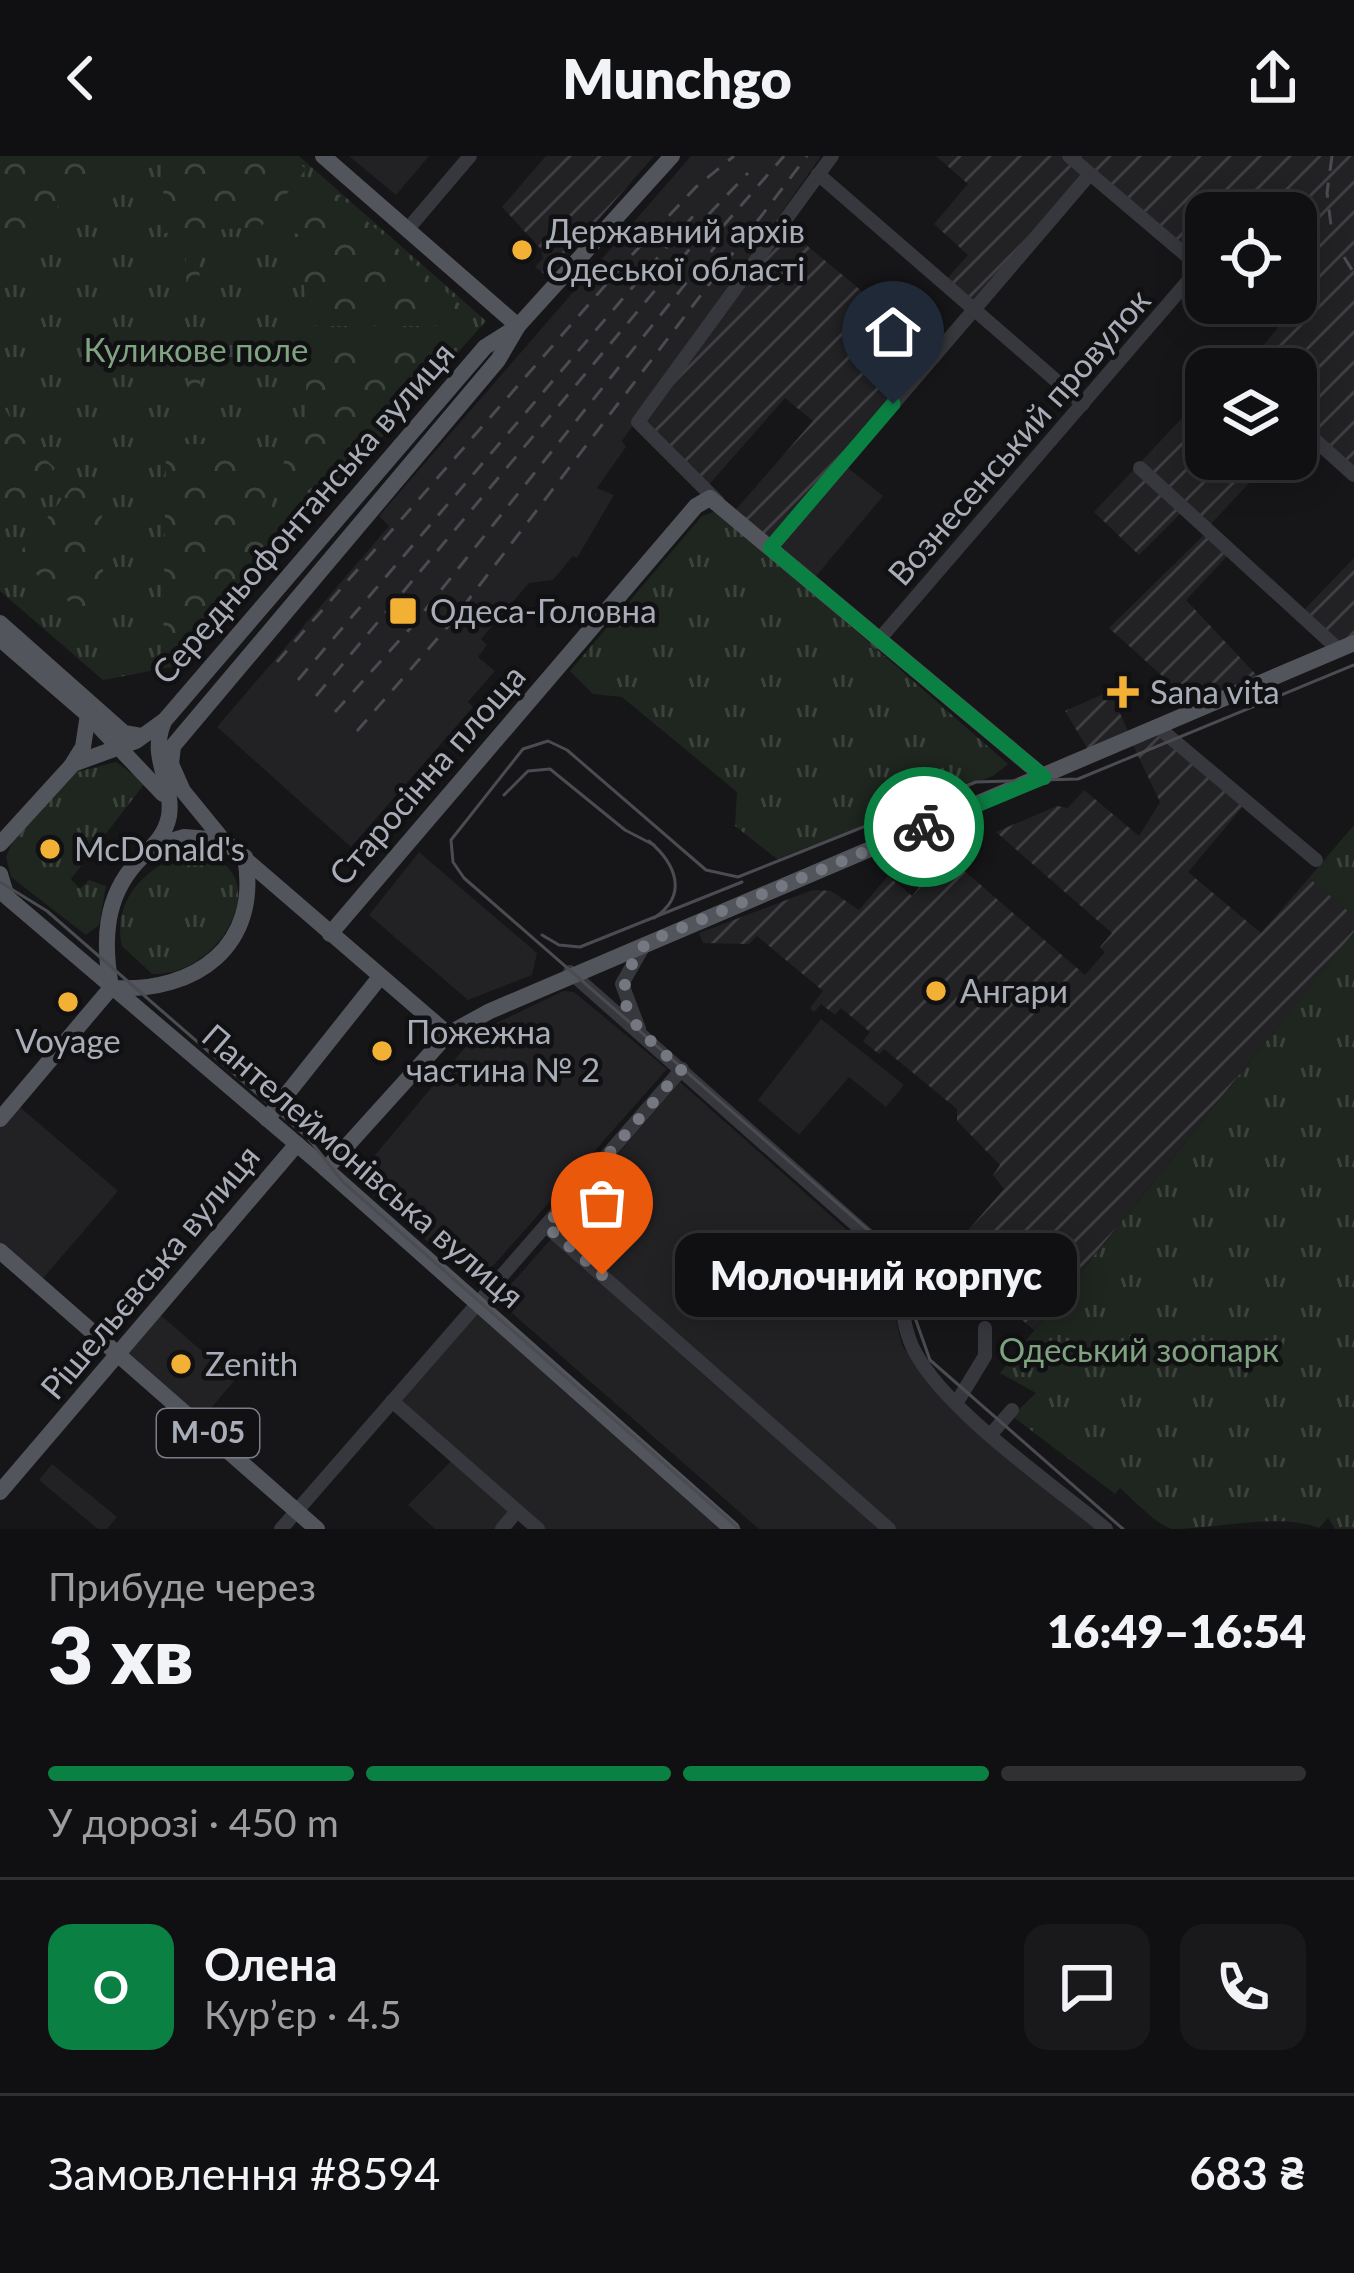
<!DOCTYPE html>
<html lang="uk">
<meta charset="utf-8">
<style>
:root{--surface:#101012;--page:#19191b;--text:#f1f3f6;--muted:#9c9d9f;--line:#303032;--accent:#0b8043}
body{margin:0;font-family:Lato,sans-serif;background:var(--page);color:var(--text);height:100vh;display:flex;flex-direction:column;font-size:45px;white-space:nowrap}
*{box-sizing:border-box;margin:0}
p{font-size:39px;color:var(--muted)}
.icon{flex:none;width:66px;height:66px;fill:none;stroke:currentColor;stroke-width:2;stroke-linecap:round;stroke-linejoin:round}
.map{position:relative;height:1373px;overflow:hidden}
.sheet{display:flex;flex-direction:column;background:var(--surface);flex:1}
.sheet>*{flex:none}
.controls{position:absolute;left:1185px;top:36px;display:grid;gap:24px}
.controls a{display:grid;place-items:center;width:132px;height:132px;border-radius:24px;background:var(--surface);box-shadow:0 6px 30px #0003,0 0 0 3px var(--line);font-size:60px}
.pin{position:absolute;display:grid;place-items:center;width:102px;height:102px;color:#fff;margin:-123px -51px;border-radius:50% 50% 50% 0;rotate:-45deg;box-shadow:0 0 12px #0007}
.pin .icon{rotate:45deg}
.courier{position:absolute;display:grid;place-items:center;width:120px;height:120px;margin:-60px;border:9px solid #0b8043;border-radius:50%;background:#fff;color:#222;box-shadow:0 3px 15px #0007}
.bubble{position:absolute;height:84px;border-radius:24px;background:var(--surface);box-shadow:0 6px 30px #0003,0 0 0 3px var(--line);font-size:39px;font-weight:800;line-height:84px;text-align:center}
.head em{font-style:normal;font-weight:800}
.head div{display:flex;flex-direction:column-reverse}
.head{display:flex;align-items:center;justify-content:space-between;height:204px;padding:0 48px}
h1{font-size:78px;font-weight:800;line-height:90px}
.bar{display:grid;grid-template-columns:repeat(4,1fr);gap:18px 12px;align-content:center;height:144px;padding:0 48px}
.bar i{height:15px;border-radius:9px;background:var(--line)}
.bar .active{background:var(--accent)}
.bar p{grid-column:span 4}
.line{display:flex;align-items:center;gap:30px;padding:0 48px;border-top:3px solid var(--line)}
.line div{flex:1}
.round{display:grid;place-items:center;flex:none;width:126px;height:126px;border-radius:24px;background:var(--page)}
header{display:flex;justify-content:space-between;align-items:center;height:156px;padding:0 48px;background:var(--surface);font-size:54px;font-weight:800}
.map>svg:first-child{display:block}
.built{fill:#222225}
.industrial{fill:url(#industrial-furrows)}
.grass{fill:url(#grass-tufts)}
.forest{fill:url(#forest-crowns)}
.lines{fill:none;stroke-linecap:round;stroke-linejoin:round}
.minor{stroke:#37383d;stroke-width:14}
.major{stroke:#53555c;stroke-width:16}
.tram{stroke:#4a4c52;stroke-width:3}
.rail{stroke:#4a4c52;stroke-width:3;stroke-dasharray:15 12;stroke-linecap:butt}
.done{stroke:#757880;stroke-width:12;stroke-dasharray:0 21.6}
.route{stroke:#0b8043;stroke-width:15}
.poi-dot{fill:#f2b134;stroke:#111113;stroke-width:4.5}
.labels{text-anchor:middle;stroke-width:9;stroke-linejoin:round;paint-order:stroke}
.shield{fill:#111113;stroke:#7b7e86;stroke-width:3}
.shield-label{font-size:30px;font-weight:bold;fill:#a8adb8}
.poi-label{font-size:33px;fill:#a8adb8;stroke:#111113;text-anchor:start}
.park-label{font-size:33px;fill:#7fa381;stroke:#111113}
.street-label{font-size:33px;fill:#a8adb8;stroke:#111113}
</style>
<header><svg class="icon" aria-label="back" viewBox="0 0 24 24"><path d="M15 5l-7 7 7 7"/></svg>Munchgo<svg class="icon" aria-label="share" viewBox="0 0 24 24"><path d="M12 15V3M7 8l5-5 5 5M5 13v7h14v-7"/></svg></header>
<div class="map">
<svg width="1354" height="1373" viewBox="0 0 1354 1373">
<defs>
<pattern id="industrial-furrows" width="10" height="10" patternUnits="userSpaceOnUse" patternTransform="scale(3)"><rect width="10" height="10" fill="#222225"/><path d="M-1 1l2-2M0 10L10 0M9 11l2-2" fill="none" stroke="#3f3f43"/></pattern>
<pattern id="grass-tufts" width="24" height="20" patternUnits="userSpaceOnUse" patternTransform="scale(3)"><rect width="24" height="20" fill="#1e261f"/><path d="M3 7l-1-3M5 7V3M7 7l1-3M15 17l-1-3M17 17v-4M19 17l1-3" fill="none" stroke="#3c433d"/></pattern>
<pattern id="forest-crowns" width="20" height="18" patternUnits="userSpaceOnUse" patternTransform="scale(3)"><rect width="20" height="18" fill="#1e261f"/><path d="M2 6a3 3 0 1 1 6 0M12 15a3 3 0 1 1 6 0" fill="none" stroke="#3c433d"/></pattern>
</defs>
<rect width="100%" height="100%" fill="#161618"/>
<g class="built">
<path d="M349 0H429L396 39Z"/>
<path d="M691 0H821L622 285 626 291 597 332 614 339 577 402 573 400 553 424 529 427 481 483 487 489 478 501 495 515 468 546 473 551 351 691 217 571 389 370 379 360Z"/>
<path d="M843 308 883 340 811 426 772 391Z"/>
<path d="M419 696 537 797 532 819 468 844 369 759Z"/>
<path d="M563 835 574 836 667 913 477 1128 355 1023 478 876Z"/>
<path d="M821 863 904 929 886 951 849 921 799 979 758 944Z"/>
<path d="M680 926 882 1105 902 1189 926 1224 1102 1373H891L556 1070Z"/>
<path d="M15 947 118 1035 39 1127 0 1092V965Z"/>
<path d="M551 1083 709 1224 880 1373H759L497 1144Z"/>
<path d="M476 1150 730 1373H539L392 1245Z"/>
<path d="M157 1156 235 1224 199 1266 121 1200Z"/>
<path d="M454 1302 515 1355 500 1373H435L408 1349Z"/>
<path d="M52 1308 117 1361 107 1373H98L39 1324Z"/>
</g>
<g class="industrial">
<path d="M546 0H654L548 121 535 111 543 102 541 93 502 51Z"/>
<path d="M936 0H1066L1089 19 975 151 945 125 968 99 934 68 968 28Z"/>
<path d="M1070 0H1354V314L1296 264V213H1244L1281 168 1256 147H1296V57H1206L1203 110Z"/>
<path d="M781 68 870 142 862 152 928 206 771 389 733 357 813 265 785 242 706 332 642 264Z"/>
<path d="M1197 246 1206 254V303H1233L1254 322 1207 372 1185 353 1139 399 1094 356Z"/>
<path d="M1208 375 1231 396 1186 444 1263 526 1199 553 1109 472Z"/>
<path d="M1354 402V485L1338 492 1300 458Z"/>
<path d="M1110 535 1132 584 1160 573 1246 647 1188 716 1261 777 1309 722 1354 760V776L1034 1174 985 1133 1002 1101 991 1091 960 1116 945 1101 1004 1033 993 1019 1000 1009 957 965V953L884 893 879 898 863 885 870 876 841 852 835 859 821 848 814 856 810 852 823 835 757 780 749 788 703 787 699 777 813 734 831 735 859 754 888 720 912 740 946 699 1085 819 1105 796 1100 791 1112 777 996 676 1057 650 1068 652 1084 634 1139 680 1160 646 1131 585 1092 600 1065 555Z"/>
</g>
<g class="grass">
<path d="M0 0H299L486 165 177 510 103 524 0 435Z"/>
<path d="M713 356 729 364 1008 608 993 620 777 703 735 670 737 636 622 541 593 538 570 515 702 360Z"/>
<path d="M116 606 145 627 71 723 80 733 89 724 106 730 99 769 86 779 11 721 6 701 13 684 73 617Z"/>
<path d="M1354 669V760L1309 722Z"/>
<path d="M192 697C281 705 226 821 152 818L122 790C111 743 148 707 192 697Z"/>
<path d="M1354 776V1373H1335L1328 1362 1319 1372C1279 1356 1216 1373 1172 1373 1155 1368 1134 1344 1120 1332L1115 1338 1012 1260 1036 1237 1000 1217Z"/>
</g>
<g class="forest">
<path d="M11 0H97L98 33 73 40 47 58 0 20Z"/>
<path d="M162 0H290L306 13 261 71 165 77Z"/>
<path d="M318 21 473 160 463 177 453 170H307L300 77 283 79 282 64Z"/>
<path d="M0 43 36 75 0 128Z"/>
<path d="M210 81 211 99 199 101 200 148H187L185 82Z"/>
<path d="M447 182 457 187 315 343 282 312 288 293H305L307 186Z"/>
<path d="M188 215 200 216 202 262H226L225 273 191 275Z"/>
<path d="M0 244 20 279 55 312 0 380Z"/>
<path d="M166 288H253L257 317 271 319 270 391 175 503 163 505Z"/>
<path d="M74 328 101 333 104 453 94 467 16 401Z"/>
</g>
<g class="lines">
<g class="minor">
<path d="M818 18 1083 248"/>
<path d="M407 74 470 0"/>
<path d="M1296 267 1354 319"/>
<path d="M1140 312 1338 493"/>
<path d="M718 346 638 266 832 0"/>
<path d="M770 392 1090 18"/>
<path d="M877 486 1200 111 1069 0"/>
<path d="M1159 572 1316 704"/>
<path d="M570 816 881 1091C905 1121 897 1163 915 1196 947 1256 1052 1328 1106 1373"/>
<path d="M639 873 622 828 643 791"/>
<path d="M546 1070 889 1373"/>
<path d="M392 1245 538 1373"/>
<path d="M957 1246 985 1200V1172"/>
<path d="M992 1277 1012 1254"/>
<path d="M281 1373 682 913"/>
<path d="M502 1373 517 1355"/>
</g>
<g class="major">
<path d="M323 0 518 170"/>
<path d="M0 467 124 577 141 580"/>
<path d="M0 483 88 559 163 638"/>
<path d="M73 607 83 591 89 552"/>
<path d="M0 688 73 608 136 585 165 564 485 191 512 174"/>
<path d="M155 690 184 681 223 684"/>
<path d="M0 718 7 741 319 1007 732 1373"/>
<path d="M330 778 696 350 710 342 1044 621"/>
<path d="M111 831C103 786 104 742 137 706 151 692 165 681 169 660 174 627 149 603 163 568"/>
<path d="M112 832C196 837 261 790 245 701"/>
<path d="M448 878 223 684 183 635 171 608 173 590 498 204 518 170 672 0"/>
<path d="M0 963 111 832"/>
<path d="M267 963 380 821"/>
<path d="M326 1013 448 878 490 855 1354 487"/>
<path d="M0 1095 317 1373"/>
<path d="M0 1336 297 988"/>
</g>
<g class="tram">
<path d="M504 639 528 615 550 613 625 674 654 689"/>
<path d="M649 685C676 708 689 739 654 762"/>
<path d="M0 726 47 755 308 982 343 1026 739 1373"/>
<path d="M542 779 559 789 580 791 742 726"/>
<path d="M1123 1373 930 1204 891 1094 464 722 453 706 451 684 523 593 548 585 567 594 706 714 738 721 976 626 1078 623 1354 509"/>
</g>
<g class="rail">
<path d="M1332 0 1327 37 1332 78"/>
<path d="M690 78 748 17"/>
<path d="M705 91 784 0"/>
<path d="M1344 101 1354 117"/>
<path d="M277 506 630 101 696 31 734 0"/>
<path d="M298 524 694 59"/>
<path d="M316 540 708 71"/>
<path d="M335 556 414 468 722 82"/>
<path d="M357 575 450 468 807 0"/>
</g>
</g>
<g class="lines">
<path class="done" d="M602 1119 546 1070 682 913C633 871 600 844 647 786L924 671"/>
<path class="route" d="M893 248 770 392 1044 621 924 671"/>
</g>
<g class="poi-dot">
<circle cx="522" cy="94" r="12"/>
<rect x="388" y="440" width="30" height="30" rx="6"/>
<path d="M1117 518h12v12h12v12h-12v12h-12v-12h-12v-12h12z"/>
<circle cx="50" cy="693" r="12"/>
<circle cx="936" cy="835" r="12"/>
<circle cx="68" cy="846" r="12"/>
<circle cx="382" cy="895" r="12"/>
<circle cx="181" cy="1208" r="12"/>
</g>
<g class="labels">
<rect class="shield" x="157" y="1253" width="102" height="48" rx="9"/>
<g class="shield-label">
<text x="208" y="1287">М-05</text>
</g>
<g class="poi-label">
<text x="546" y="87">Державний архів<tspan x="546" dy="38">Одеської області</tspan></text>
<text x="430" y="467">Одеса-Головна</text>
<text x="1150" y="548">Sana vita</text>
<text x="74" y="705">McDonald's</text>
<text x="960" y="847">Ангари</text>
<text x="406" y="888">Пожежна<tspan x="406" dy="38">частина № 2</tspan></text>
<text x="68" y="897" text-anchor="middle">Voyage</text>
<text x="205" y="1220">Zenith</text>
</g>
<g class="park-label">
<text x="196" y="206">Куликове поле</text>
<text x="1139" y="1206">Одеський зоопарк</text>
</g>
<g class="street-label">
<text transform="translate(1019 281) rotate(-49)" y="12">Вознесенський провулок</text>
<text transform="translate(303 357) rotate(-49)" y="12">Середньофонтанська вулиця</text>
<text transform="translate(427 619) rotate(-49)" y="12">Старосінна площа</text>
<text transform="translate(363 1010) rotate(41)" y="12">Пантелеймонівська вулиця</text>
<text transform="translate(150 1116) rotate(-50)" y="12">Рішельєвська вулиця</text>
</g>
</g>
</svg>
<div class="controls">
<a><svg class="icon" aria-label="locate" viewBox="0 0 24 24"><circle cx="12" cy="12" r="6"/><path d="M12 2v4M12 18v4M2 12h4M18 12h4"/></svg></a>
<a><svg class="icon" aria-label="layers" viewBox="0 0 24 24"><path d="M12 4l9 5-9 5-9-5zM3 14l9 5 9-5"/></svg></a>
</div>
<div class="pin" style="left:602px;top:1119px;background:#ea580c"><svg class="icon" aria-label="bag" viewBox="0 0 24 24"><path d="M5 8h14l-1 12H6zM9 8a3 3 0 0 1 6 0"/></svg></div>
<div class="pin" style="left:893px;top:248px;background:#1f2937"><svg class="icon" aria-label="home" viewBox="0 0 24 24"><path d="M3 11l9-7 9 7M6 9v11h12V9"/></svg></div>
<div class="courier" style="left:924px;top:671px"><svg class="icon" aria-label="bike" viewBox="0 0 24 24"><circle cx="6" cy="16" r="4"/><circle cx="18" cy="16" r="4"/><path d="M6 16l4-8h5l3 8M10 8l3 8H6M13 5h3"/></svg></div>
<div class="bubble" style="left:675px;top:1077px;width:402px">Молочний корпус</div>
</div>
<section class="sheet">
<div class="head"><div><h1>3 хв</h1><p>Прибуде через</p></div><em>16:49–16:54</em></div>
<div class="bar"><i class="active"></i><i class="active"></i><i class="active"></i><i></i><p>У дорозі · 450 m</p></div>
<div class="line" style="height:216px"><b class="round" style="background:var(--accent);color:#fff">О</b><div><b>Олена</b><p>Кур’єр · 4.5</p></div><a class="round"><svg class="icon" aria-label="chat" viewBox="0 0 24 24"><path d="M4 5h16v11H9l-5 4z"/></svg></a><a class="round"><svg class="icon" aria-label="phone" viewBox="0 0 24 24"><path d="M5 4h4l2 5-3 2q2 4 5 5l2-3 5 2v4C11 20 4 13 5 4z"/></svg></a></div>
<div class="line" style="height:156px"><div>Замовлення #8594</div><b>683 ₴</b></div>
</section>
